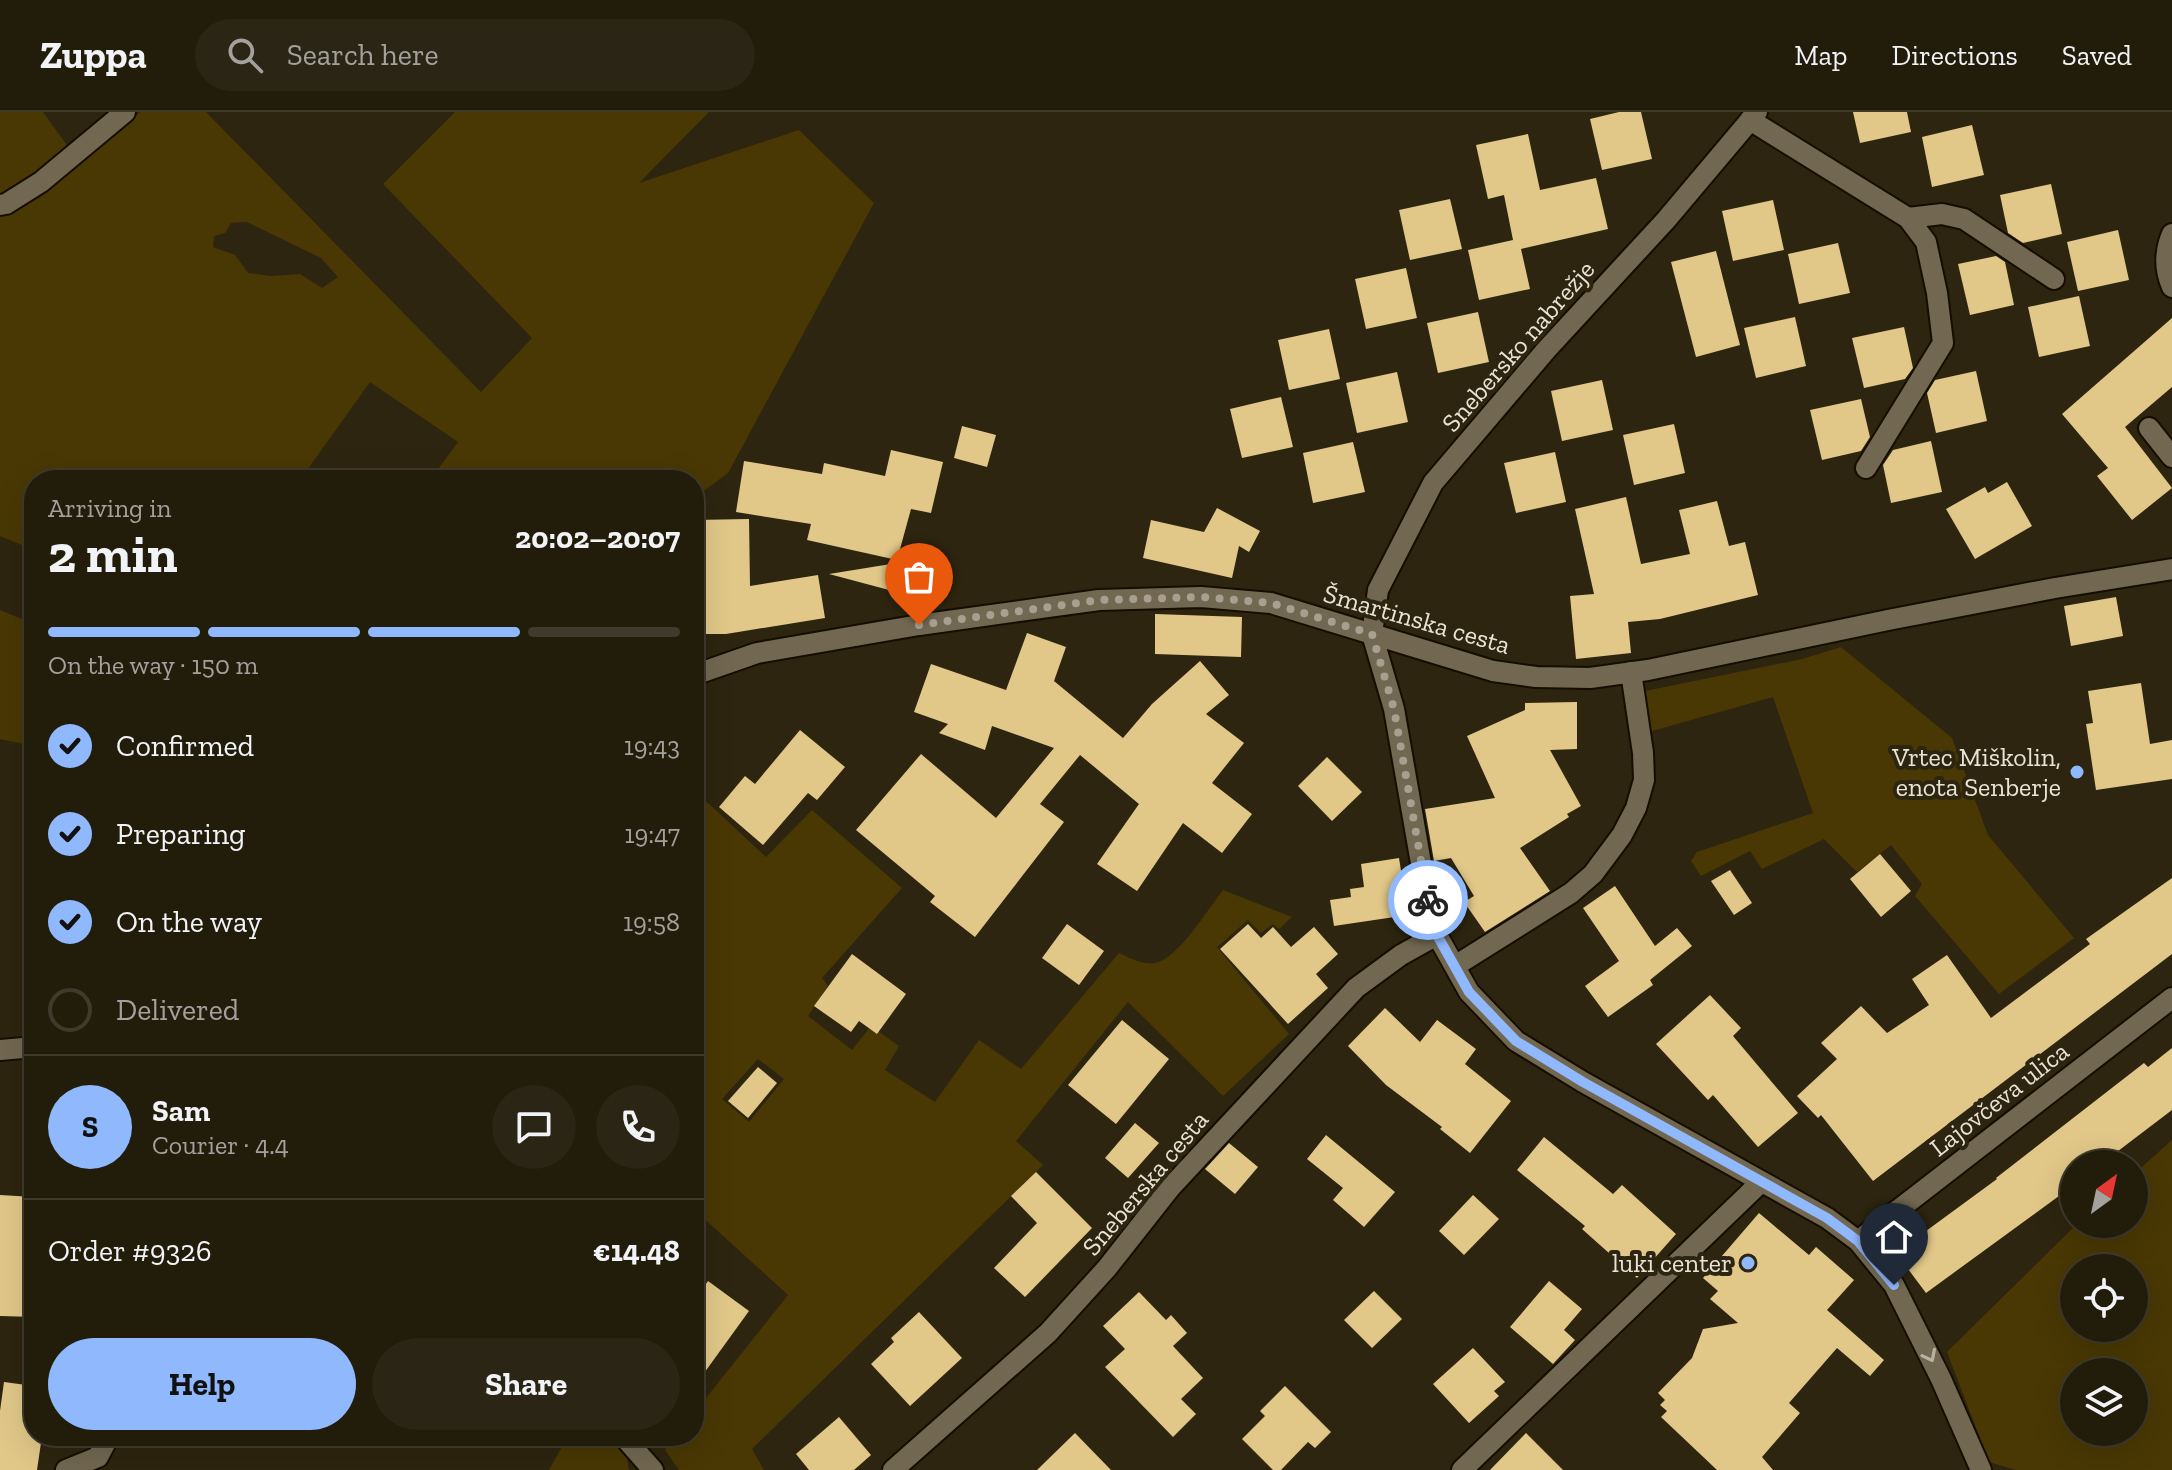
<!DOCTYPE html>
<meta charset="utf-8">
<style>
:root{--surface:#221c0b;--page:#2a2514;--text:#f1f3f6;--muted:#a2a19d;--line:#3f3a2c;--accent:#90b8fd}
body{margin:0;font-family:"Zilla Slab",serif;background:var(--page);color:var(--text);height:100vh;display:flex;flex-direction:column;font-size:30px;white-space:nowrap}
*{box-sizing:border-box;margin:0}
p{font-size:26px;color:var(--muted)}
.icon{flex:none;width:44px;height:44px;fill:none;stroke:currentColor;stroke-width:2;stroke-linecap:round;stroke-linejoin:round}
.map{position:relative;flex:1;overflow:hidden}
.drawer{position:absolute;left:24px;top:358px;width:680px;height:976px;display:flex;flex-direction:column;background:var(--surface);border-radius:32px;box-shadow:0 8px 32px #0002,0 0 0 2px var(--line)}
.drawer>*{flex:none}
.needle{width:52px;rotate:33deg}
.buttons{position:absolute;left:2060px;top:1038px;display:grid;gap:16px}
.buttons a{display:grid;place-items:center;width:88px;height:88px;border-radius:50%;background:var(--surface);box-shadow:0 8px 32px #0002,0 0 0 2px var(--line);font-size:40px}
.pin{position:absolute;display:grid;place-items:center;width:68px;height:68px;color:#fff;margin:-82px -34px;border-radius:50% 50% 50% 0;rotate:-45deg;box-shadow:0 0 8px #0007}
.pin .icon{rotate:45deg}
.courier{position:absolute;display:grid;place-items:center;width:80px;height:80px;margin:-40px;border:6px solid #90b8fd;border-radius:50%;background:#fff;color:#222;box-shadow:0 2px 10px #0007}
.summary em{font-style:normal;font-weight:800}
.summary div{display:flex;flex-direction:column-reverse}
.summary{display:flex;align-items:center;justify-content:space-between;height:136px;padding:0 24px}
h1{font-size:52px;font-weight:800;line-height:60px}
.bar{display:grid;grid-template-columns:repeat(4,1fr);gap:12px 8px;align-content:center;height:96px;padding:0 24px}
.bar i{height:10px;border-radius:6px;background:var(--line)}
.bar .current{background:var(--accent)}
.bar p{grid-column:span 4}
.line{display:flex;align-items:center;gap:20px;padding:0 24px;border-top:2px solid var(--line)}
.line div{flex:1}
.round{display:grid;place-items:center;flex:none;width:84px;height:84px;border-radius:42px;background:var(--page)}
ol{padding:0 24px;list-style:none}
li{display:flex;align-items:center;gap:24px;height:88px}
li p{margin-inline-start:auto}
li .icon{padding:8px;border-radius:50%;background:var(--accent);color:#111;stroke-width:4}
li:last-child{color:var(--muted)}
li i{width:44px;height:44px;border:4px solid var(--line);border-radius:50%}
.primary-button{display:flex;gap:16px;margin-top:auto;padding:16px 24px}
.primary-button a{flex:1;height:92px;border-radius:48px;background:var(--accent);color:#111;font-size:32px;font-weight:800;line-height:92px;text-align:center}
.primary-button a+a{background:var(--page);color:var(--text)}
header{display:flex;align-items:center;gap:48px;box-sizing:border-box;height:112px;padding:0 40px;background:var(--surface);border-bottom:2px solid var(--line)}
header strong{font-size:38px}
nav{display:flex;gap:44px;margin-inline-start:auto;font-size:28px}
.search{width:560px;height:72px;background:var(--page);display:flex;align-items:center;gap:20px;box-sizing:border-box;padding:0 28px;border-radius:44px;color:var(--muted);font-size:30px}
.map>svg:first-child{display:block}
.green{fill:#493804;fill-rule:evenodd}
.building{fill:#e1c889}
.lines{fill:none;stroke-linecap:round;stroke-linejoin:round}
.minor-casing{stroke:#150e00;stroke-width:24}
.secondary-casing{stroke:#150e00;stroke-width:24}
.minor{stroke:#726851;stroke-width:20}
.secondary{stroke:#726851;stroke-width:20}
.oneway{stroke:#b9b2a1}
.done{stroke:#a7a090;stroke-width:8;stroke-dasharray:0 14.4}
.route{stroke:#90b8fd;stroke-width:10}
.poi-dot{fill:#90b8fd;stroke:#2d250f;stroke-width:3}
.labels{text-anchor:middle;stroke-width:8;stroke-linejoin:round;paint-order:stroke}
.street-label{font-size:26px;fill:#e9e3d6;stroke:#2d250f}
.poi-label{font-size:26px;fill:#e9e3d6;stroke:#2d250f;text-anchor:end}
</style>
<header>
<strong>Zuppa</strong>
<div class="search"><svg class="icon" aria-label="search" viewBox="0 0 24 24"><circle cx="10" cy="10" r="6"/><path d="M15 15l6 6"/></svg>Search here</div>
<nav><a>Map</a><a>Directions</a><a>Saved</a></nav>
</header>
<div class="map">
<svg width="2172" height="1358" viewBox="0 0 2172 1358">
<rect width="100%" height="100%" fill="#2d250f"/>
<g class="green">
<path d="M0 0H43L69 36 44 56 0 83Z"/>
<path d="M140 0H206L481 280 532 226 383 72 455 0H709L639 71 799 18 874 91 728 361 694 386V368H430L458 330 370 270 300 368H34V438L0 424V102L37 84ZM247 110 321 146 338 165 322 176 300 162 271 164 248 161 235 143 213 135 214 124 225 121 231 111Z"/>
<path d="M0 498 34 512V634L0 627Z"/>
<path d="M1841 535 1952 626 1988 723 2074 826 1999 882 1915 784 1922 772 1891 733 1857 760 1824 727 1762 757 1750 739 1701 764 1691 749 1697 740 1813 701 1773 585 1652 619 1647 604 1645 579 1802 547Z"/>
<path d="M707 690 766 745 812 698 902 776 822 866 828 874 808 904 852 938 871 914 899 934 885 958 935 990 979 928 1021 957 1119 841C1130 846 1142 853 1155 851 1178 847 1208 797 1223 778L1292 805 1279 817 1273 812 1261 821 1248 808 1217 835 1289 922 1223 984 1128 890 1016 1029 1043 1053 752 1337 764 1358H679L665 1338 676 1324H694V1301L788 1183 698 1101 694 1104V703ZM758 947 784 967 749 1010 722 987Z"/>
<path d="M2172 1028V1358H2016L1989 1350 1947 1240 2077 1112H2134V1062ZM2074 1156H2134V1216H2074ZM2074 1260H2134V1320H2074Z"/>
<path d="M568 1324H622L631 1333 627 1347 629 1358H549Z"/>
</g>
<g class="building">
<path d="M1619 0H1641L1652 47 1602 58 1590 7Z"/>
<path d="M1853 0H1907L1911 20 1860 31Z"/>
<path d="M1972 13 1984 63 1932 75 1922 25Z"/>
<path d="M1528 22 1540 78 1596 66 1608 117 1521 137 1530 177 1479 188 1468 138 1513 128 1504 83 1488 87 1476 33Z"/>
<path d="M2051 72 2062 122 2023 131 2008 121 2000 83Z"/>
<path d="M1450 87 1462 137 1410 148 1399 98Z"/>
<path d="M1773 88 1784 138 1733 149 1722 99Z"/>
<path d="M2118 118 2129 168 2078 179 2067 130Z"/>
<path d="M1838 131 1850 181 1799 192 1788 142Z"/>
<path d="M1716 139 1740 233 1696 245 1671 150Z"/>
<path d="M1996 144 2005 150 2014 193 1970 203 1958 152Z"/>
<path d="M1406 156 1417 206 1366 217 1355 167Z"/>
<path d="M2079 184 2090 234 2039 245 2028 195Z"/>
<path d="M1478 200 1489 250 1438 261 1427 211Z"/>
<path d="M1795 205 1806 254 1756 266 1744 216Z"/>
<path d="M2172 206V275L2125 315 2172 376 2132 408 2097 364 2108 356 2062 302Z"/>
<path d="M1904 215 1913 256 1905 267 1864 276 1852 226Z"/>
<path d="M1329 217 1340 267 1289 278 1278 228Z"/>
<path d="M1976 259 1987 309 1936 321 1927 281 1935 268Z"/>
<path d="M1397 260 1408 310 1357 321 1346 271Z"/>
<path d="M1602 268 1613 318 1562 329 1551 279Z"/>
<path d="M1281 285 1293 335 1242 346 1230 297Z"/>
<path d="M1861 287 1870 325 1861 339 1822 348 1810 298Z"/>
<path d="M1674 312 1685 361 1634 373 1623 323Z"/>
<path d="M962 314 996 323 987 355 954 346Z"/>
<path d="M1931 329 1942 380 1891 391 1883 353 1893 338Z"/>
<path d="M1353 330 1365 380 1313 391 1303 341Z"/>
<path d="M891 338 943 350 931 401 911 397 897 448 807 428 811 412 736 400 744 349 822 362 824 351 885 364Z"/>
<path d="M1555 340 1566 390 1516 401 1504 351Z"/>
<path d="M2007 370 2032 414 1975 447 1946 397 1985 375 1988 381Z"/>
<path d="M1626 385 1641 452 1690 442 1679 398 1717 389 1729 434 1745 430 1758 483 1660 507 1628 510 1631 541 1576 547 1570 484 1594 482 1575 397Z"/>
<path d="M1217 396 1260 419 1249 440 1239 434 1232 466 1143 446 1151 408 1204 420Z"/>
<path d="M749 407 750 474 818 463 825 506 726 522H703L702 461H694V408Z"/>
<path d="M897 451 889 478 829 462Z"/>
<path d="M2116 485 2123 524 2071 534 2064 494Z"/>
<path d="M1155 502 1242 505 1241 545 1155 542Z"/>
<path d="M1027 521 1066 535 1054 569 1123 626 1152 592 1200 549 1229 583 1206 602 1244 631 1212 671 1252 702 1222 741 1183 711 1137 779 1097 752 1139 692 1080 643 1040 692 1064 710 975 825 930 790 935 784 856 718 921 642 996 706 1054 636 992 614 985 638 939 621 948 612 914 600 931 552 1006 578Z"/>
<path d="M2141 571 2150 632 2172 628V667L2096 678 2086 612 2093 611 2088 579Z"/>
<path d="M1577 590V637L1550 638 1581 694 1567 702 1569 705 1520 736 1550 779 1485 820 1464 790 1474 784 1451 746 1434 749 1425 697 1495 686 1467 624 1525 598V591Z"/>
<path d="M800 618 845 655 817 688 808 681 763 733 719 695 745 664 755 672Z"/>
<path d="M1327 645 1362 680 1332 709 1298 674Z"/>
<path d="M1880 742 1911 779 1881 805 1850 767Z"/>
<path d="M1399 746 1408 803 1334 814 1330 788 1351 785 1350 777 1364 775 1361 752Z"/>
<path d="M1730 758 1752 791 1734 803 1711 769Z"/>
<path d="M2172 766V842L1873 1069 1821 1003 1818 1006 1797 984 1837 947 1821 931 1861 894 1887 921 1929 893 1912 867 1947 843 1991 906 2090 832 2086 827Z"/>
<path d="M1615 774 1655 834 1677 816 1692 834 1650 868 1653 873 1608 905 1585 874 1619 849 1583 796Z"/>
<path d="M1067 812 1104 839 1079 873 1042 846Z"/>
<path d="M1248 812 1261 826 1273 815 1291 835 1314 815 1338 842 1316 862 1328 876 1288 912 1220 837Z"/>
<path d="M852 842 906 882 877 922 859 909 851 920 814 894Z"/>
<path d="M1710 883 1741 916 1733 924 1798 1001 1758 1035 1713 983 1708 988 1656 932Z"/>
<path d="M1385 896 1420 930 1437 908 1476 937 1465 952 1511 989 1470 1041 1440 1017 1442 1015 1386 973 1348 934Z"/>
<path d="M1122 908 1169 947 1116 1012 1068 973Z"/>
<path d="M2172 936V998L2101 1052H2074V1073L1926 1181 1896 1141 1997 1067 1996 1066 2144 951 2148 955Z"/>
<path d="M758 955 777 971 748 1006 728 989Z"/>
<path d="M1135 1011 1159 1031 1128 1066 1105 1046Z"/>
<path d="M1326 1023 1395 1080 1364 1115 1333 1088 1343 1076 1307 1047Z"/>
<path d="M1544 1025 1613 1082 1622 1073 1676 1122 1637 1166 1582 1117 1585 1114 1517 1058Z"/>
<path d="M1229 1031 1258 1055 1235 1082 1205 1057Z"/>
<path d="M1036 1060 1092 1116 1025 1185 994 1156 1037 1111 1011 1084Z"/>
<path d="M0 1083 34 1085V1205L0 1204Z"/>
<path d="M1473 1083 1499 1107 1464 1143 1439 1119Z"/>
<path d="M1759 1101 1809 1143 1816 1135 1854 1168 1827 1198 1884 1248 1870 1264 1837 1236 1789 1291 1800 1301 1762 1345 1773 1358H1717L1661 1305 1667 1299 1660 1293 1665 1288 1658 1281 1692 1246 1703 1217 1738 1211 1710 1187 1718 1179 1703 1166Z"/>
<path d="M708 1169 749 1199 694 1275V1189Z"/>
<path d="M1549 1169 1582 1197 1564 1218 1575 1228 1553 1252 1510 1215Z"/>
<path d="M1374 1179 1402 1207 1372 1236 1344 1208Z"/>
<path d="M1139 1180 1166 1208 1171 1203 1187 1221 1173 1234 1203 1266 1181 1287 1196 1302 1173 1325 1105 1255 1125 1237 1103 1214Z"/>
<path d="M919 1200 962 1246 910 1294 871 1252 894 1230 891 1226Z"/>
<path d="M1473 1236 1505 1270 1494 1279 1499 1284 1469 1311 1433 1272Z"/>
<path d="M4 1270 34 1274V1324H42L37 1358H0V1299Z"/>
<path d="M1285 1274 1331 1320 1315 1336 1308 1330 1281 1358H1273L1242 1327 1265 1304 1260 1299Z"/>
<path d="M839 1305 871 1343 854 1358H809L796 1342Z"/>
<path d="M1075 1321 1111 1358H1037Z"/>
<path d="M1526 1321 1563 1358H1490Z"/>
</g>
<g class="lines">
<defs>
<g id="minor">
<path d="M1757 0 1666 108 1547 237 1433 371 1378 478 1372 522 1394 597 1429 797 1437 823 1469 880 1516 929 1583 970 1827 1106 1858 1129 1894 1173 1941 1267 1981 1358"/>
<path d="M1750 8 1908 106 1926 130 1937 181 1943 231 1866 356"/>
<path d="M0 93 6 92 41 70 125 0"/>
<path d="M1908 106 1942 102 1964 107 2054 167"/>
<path d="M2172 122C2164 141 2164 157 2172 175"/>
<path d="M2149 316 2172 345"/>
<path d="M1455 854 1571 781 1593 762 1622 723 1636 696 1644 668 1643 641 1631 560"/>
<path d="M1858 1129 2172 886"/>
<path d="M623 1324 653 1358"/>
<path d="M66 1358 98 1345 109 1324"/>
<path d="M893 1358 1048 1221 1107 1156 1170 1076 1356 876 1401 843 1437 823"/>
<path d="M1462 1358 1760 1071"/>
</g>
<g id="secondary">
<path d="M694 563 757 541 919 513 1099 488 1201 485 1271 491 1493 559 1536 565 1590 566 1648 558 1888 508 2055 476 2172 457"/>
<path d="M0 938 34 935"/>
</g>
</defs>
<use href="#minor" class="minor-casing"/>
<use href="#secondary" class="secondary-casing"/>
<use href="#minor" class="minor"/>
<use href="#secondary" class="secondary"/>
</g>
<defs><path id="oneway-chevron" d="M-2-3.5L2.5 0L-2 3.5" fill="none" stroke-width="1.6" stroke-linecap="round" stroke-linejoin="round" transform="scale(2)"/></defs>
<use class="oneway" href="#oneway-chevron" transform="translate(1930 1244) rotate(63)"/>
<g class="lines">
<path class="done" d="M919 513 1099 488 1201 485 1271 491 1372 522 1394 597 1428 788"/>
<path class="route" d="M1428 788 1437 823 1469 880 1516 929 1583 970 1827 1106 1858 1129 1894 1173"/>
</g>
<g class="poi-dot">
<circle cx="2077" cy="660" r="8"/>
<circle cx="1748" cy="1151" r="8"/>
</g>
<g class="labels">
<g class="street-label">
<text transform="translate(1518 234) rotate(-49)" y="9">Snebersko nabrežje</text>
<text transform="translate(1417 507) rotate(16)" y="9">Šmartinska cesta</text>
<text transform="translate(1999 987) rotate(-38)" y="9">Lajovčeva ulica</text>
<text transform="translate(1145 1071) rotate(-50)" y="9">Sneberska cesta</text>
</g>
<g class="poi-label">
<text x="2061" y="654">Vrtec Miškolin,<tspan x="2061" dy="30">enota Senberje</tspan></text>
<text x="1732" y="1160">luki center</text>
</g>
</g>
</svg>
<div class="buttons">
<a><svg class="needle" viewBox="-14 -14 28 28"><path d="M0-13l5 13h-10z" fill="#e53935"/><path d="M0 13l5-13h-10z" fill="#a2a19d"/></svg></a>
<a><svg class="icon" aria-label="locate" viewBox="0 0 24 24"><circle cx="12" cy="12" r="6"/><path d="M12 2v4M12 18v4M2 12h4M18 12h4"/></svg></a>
<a><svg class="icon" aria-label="layers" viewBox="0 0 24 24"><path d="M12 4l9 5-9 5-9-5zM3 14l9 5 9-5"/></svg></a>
</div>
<div class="pin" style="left:919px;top:513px;background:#ea580c"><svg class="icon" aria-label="bag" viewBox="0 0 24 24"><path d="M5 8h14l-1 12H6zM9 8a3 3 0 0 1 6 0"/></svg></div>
<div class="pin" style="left:1894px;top:1173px;background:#1f2937"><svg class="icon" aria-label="home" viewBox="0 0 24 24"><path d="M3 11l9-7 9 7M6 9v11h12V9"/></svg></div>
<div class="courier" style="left:1428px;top:788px"><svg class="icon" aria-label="bike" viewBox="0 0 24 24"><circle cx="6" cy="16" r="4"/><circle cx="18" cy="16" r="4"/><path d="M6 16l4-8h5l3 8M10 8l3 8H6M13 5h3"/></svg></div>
<section class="drawer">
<div class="summary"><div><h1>2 min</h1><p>Arriving in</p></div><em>20:02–20:07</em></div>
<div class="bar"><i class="current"></i><i class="current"></i><i class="current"></i><i></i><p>On the way · 150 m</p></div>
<ol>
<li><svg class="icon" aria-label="check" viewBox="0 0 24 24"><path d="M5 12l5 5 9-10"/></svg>Confirmed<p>19:43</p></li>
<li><svg class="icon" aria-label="check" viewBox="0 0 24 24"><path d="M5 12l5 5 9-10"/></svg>Preparing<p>19:47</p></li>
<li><svg class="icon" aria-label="check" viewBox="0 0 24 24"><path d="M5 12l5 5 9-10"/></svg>On the way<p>19:58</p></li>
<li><i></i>Delivered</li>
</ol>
<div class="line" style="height:144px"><b class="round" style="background:var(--accent);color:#111">S</b><div><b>Sam</b><p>Courier · 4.4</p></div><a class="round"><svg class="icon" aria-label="chat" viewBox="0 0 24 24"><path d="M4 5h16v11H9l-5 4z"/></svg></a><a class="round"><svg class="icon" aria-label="phone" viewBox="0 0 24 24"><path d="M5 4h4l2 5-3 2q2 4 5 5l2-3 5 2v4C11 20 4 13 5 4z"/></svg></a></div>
<div class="line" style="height:104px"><div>Order #9326</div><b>€14.48</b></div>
<div class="primary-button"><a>Help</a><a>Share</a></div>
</section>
</div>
